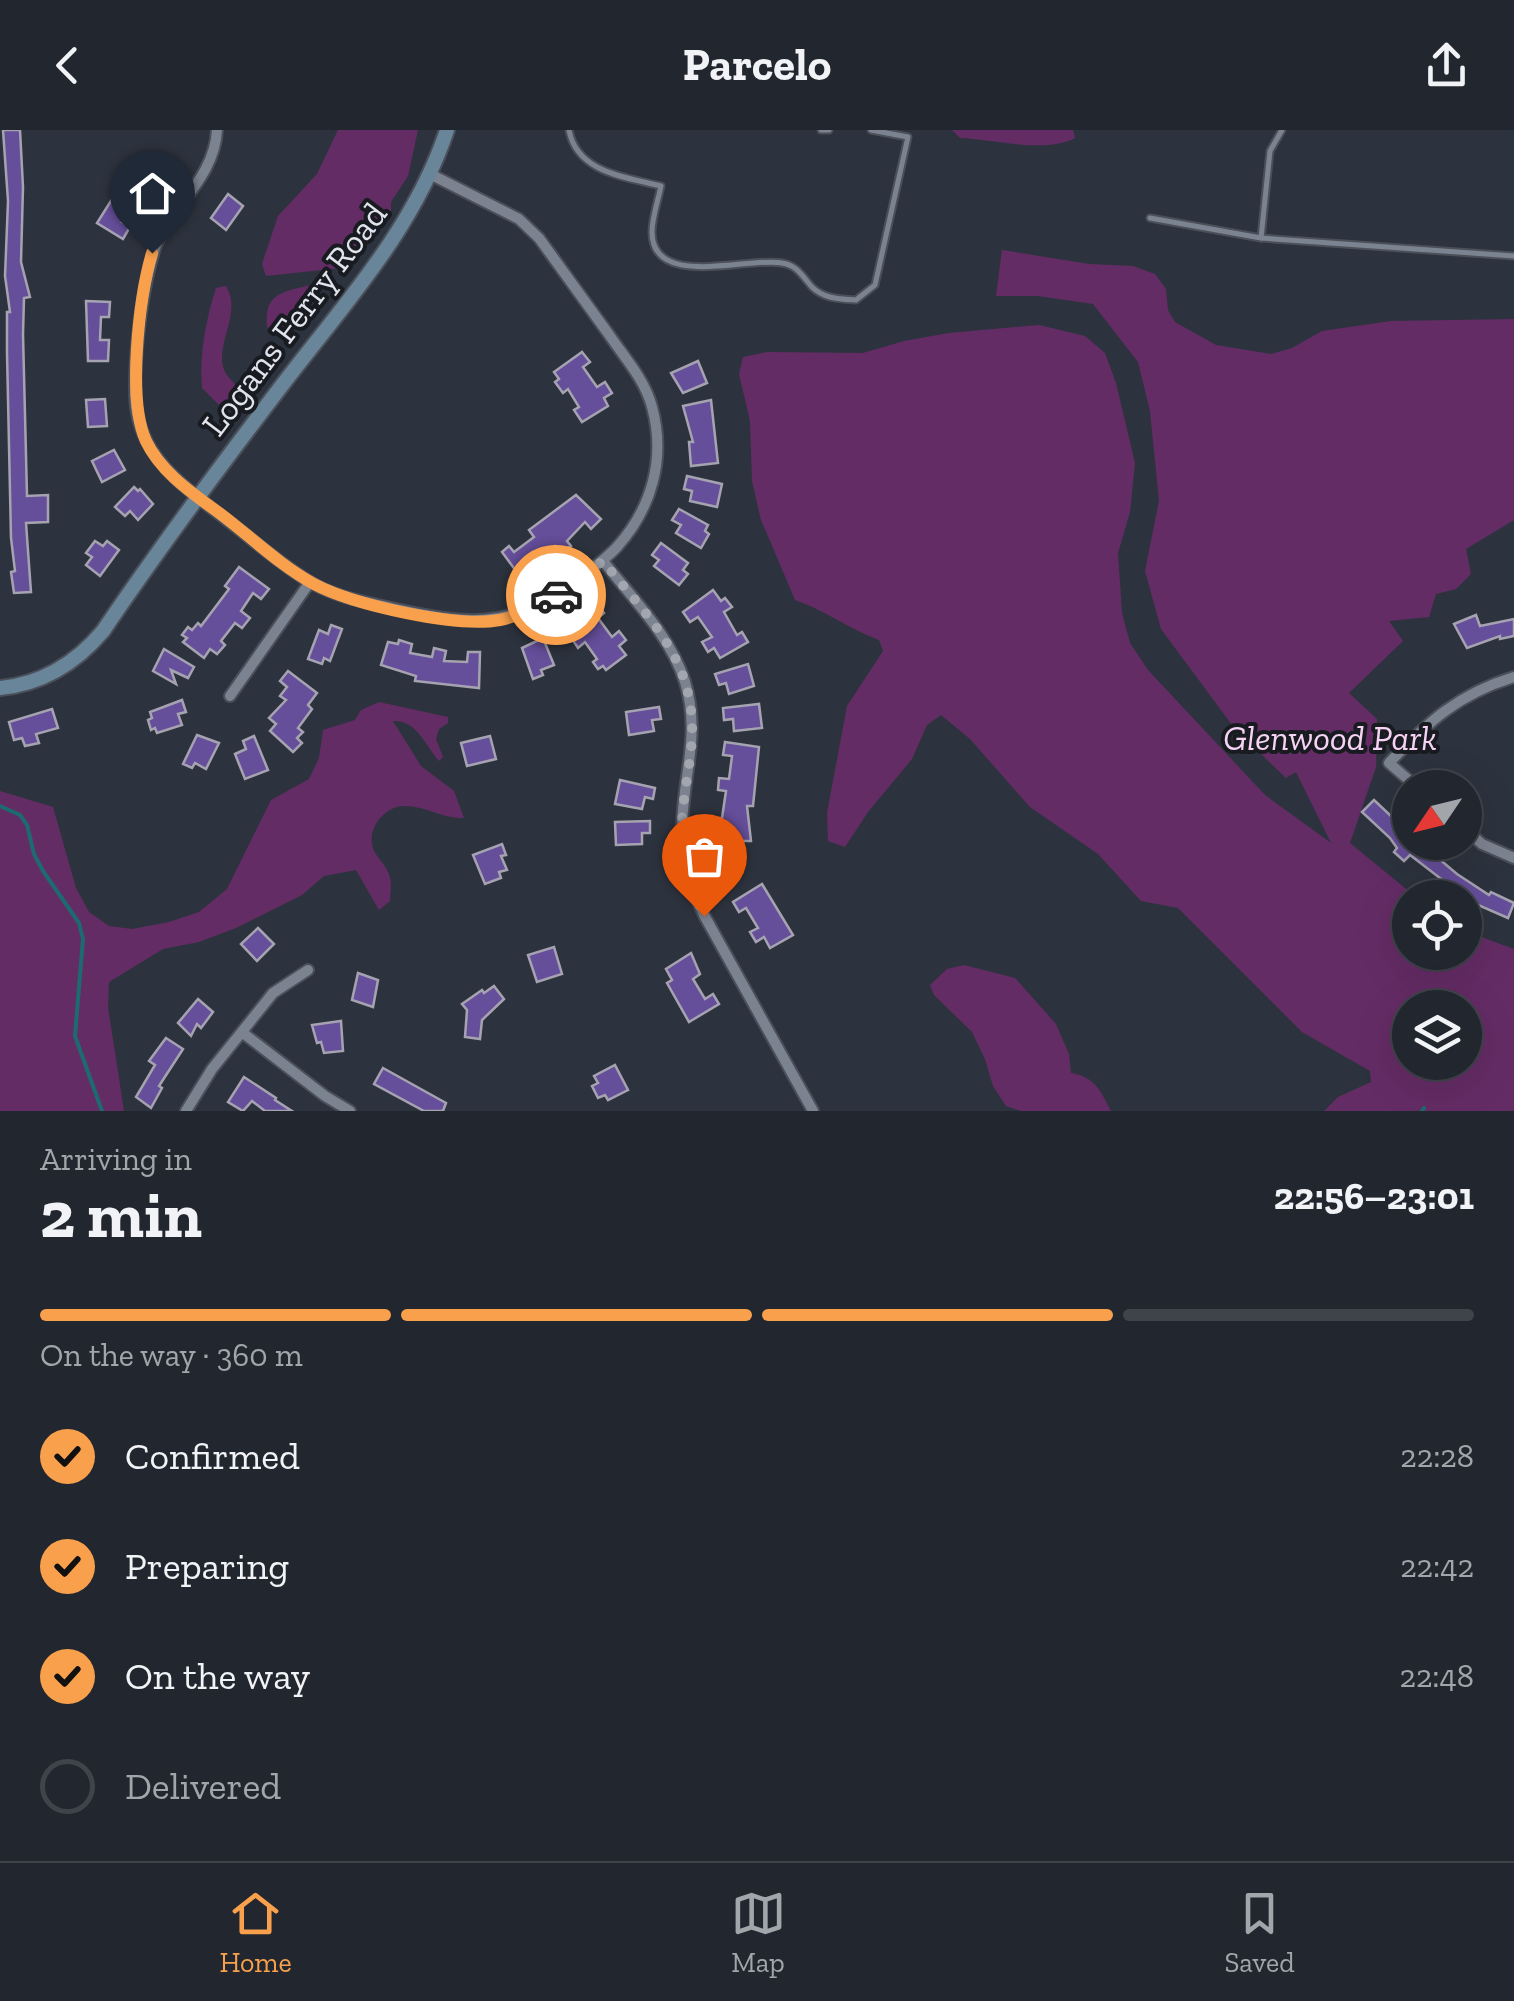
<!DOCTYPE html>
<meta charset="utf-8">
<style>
:root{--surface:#22262e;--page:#2e323a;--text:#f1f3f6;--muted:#a2a5aa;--line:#3f434a;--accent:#f9a04d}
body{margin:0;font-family:"Zilla Slab",serif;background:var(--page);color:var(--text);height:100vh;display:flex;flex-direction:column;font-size:38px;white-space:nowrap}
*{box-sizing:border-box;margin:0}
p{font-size:32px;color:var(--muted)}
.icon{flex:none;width:55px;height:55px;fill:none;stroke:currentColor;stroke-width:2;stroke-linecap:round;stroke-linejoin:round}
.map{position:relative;height:981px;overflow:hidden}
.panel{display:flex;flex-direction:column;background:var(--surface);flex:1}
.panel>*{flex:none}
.needle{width:65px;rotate:235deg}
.buttons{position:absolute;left:1392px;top:640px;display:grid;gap:20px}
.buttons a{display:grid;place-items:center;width:90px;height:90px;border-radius:50%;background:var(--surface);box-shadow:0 10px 40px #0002,0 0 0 2px var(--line);font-size:50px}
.pin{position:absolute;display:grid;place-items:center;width:85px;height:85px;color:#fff;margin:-102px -42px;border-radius:50% 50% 50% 0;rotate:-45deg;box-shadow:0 0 10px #0007}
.pin .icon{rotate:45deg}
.courier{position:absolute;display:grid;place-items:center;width:100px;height:100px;margin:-50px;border:8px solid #f9a04d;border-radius:50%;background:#fff;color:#222;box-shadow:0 2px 12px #0007}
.summary em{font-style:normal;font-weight:700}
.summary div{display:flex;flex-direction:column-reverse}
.summary{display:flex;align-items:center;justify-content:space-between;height:170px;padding:0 40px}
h1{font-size:65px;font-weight:700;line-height:75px}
.bar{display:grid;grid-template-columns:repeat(4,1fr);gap:15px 10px;align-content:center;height:120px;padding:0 40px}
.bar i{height:12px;border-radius:8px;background:var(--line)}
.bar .on{background:var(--accent)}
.bar p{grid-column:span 4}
ol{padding:0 40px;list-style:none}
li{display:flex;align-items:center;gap:30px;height:110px}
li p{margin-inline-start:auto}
li .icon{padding:10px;border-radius:50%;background:var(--accent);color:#111;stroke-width:4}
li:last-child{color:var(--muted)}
li i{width:55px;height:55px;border:5px solid var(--line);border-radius:50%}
header{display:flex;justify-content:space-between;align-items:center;height:130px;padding:0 40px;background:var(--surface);font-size:45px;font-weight:700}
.menu{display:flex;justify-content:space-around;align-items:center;height:140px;border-top:2px solid var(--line);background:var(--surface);font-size:28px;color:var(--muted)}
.menu a{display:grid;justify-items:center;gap:5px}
.menu .on{color:var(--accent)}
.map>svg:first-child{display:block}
.green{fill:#642c65;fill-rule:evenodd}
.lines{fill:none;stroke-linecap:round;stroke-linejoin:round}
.stream{stroke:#1d6b70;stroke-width:4}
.building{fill:#654e9a;stroke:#a6a3b1;stroke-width:2.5}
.lane-casing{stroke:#4b4f59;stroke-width:9}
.street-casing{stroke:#4b4f59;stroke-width:14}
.secondary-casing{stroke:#4b4f59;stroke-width:18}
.lane{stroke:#7c8390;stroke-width:5}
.street{stroke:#7c8390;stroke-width:10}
.secondary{stroke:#69859a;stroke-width:14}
.done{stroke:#a2a6af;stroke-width:10;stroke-dasharray:0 18}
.route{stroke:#f9a04d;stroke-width:12}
.labels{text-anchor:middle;stroke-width:8;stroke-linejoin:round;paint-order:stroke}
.street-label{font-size:35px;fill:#e1e4ec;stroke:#181b20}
.park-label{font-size:35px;font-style:italic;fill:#f6d3f5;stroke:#181b20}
</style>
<header><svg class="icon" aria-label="back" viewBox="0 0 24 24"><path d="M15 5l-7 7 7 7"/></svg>Parcelo<svg class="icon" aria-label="share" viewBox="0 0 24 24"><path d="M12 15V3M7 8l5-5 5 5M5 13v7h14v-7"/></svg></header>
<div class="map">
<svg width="1514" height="981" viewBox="0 0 1514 981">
<rect width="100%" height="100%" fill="#2d333e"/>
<g class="green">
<path d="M338 0H418L408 46 391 72V81L369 96 340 138 266 146 262 134 278 86 317 44Z"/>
<path d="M952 0H1073L1075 8C1044 24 994 9 960 8Z"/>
<path d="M1002 120 1089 134 1133 136 1155 144 1166 159 1168 180 1175 192 1216 215 1271 224 1292 218 1322 201 1391 191 1514 189V390L1466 419 1471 444 1456 459 1436 464 1429 487 1389 491 1403 511 1349 563 1377 589 1376 637 1350 713 1416 767 1410 768V822H1465V801L1514 819V981H1324L1338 967 1371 952 1370 941 1302 902 1178 778 1141 771 1098 724 1030 677 970 609 941 585 927 595 912 629 868 682 845 717 828 711 827 683 847 576 883 521 879 510C849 499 825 480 795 470L761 390 752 351 750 291 739 244 743 227 767 222 863 223 904 211 949 203 1039 195 1085 206 1105 223 1116 253 1135 333 1130 382 1118 423 1122 483 1130 513 1148 540 1265 665 1331 713 1296 642 1286 648 1235 599 1161 499 1145 441 1159 371 1150 281 1138 232 1093 174 1038 166H996ZM1410 878H1465V932H1410Z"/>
<path d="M311 155 316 159C311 178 302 194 286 206L267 197C264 163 282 162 311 155Z"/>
<path d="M226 156C242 182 217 210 223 237 226 248 237 254 242 263L225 276 218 274 202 258C199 224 206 190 216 158Z"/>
<path d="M379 572 448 587V593L439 599 436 609 443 627 439 631C425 615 417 590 393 591L421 636 454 661 464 688C442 689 425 675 403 676 383 677 365 701 374 721 379 730 388 737 390 748 392 754 390 764 390 771L379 780 356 740 324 746 302 765 236 798 199 812 163 819 109 852 108 877 124 981H0V661L53 677 76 758 89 782 109 796 132 799 169 792 199 782 227 759 271 670 309 649 319 628 323 600 355 590 361 580Z"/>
<path d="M964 835 1015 848 1056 894 1069 924 1071 943C1095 947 1100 960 1111 981H1021L1006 976 993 956 985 929 972 902 934 865 930 855 947 839Z"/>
</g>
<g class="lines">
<g class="stream">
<path d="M0 676 20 685 27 695 34 724 43 741 79 793 83 809 75 906 102 981"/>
<path d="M1422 981 1424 978"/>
</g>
</g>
<g class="building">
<path d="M3 0H20L23 57 21 132 30 167 24 168 23 204 27 366 48 365V392L26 393 31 462 14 463 11 442 15 441 11 408 7 223V182H10L5 146 8 71Z"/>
<path d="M148 32 161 44 153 53 157 56 149 65 132 50Z"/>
<path d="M228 64 243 76 226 100 211 88Z"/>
<path d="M114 66 131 77 122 92 130 97 123 109 97 93Z"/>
<path d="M86 171 110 172 109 187H101L100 210H109L108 231H88Z"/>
<path d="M582 222 590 232 583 237 597 257 605 252 612 263 604 268 608 276 582 292 574 280 579 277 568 259 563 263 555 252 559 249 554 242Z"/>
<path d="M698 231 707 253 683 263 671 243Z"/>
<path d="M105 269 107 296 88 297 86 270Z"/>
<path d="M711 270 718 333 691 336 689 312H693L683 276Z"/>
<path d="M114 320 125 340 102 352 92 331Z"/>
<path d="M687 346 722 354 717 377 690 371 692 361 684 359Z"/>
<path d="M134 357 138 361 140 359 153 374 138 390 130 381 125 386 115 377Z"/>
<path d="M576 365 601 389 591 399 585 392 567 411 571 416 560 423 555 416 537 429 541 435 522 449 502 422 509 416 514 422 534 407 529 400Z"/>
<path d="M679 379 708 395 705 401 709 404 701 418 676 403 681 395 672 390Z"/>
<path d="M95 411 103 416 107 411 119 420 100 446 86 435 92 427 86 423Z"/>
<path d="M661 413 688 433 683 440 688 444 679 455 654 436 659 430 652 425Z"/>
<path d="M239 437 269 459 261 469 253 463 241 481 250 488 242 498 235 493 221 511 225 515 217 524 210 519 204 528 183 512 187 508 182 505 188 497 192 500 198 493 201 496 229 459 225 456Z"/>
<path d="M713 460 721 471 725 468 732 477 724 482 737 505 742 502 748 512 720 528 714 518 708 522 702 512 712 507 698 487 690 492 683 482Z"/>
<path d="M597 473 604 483 598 488 612 507 619 501 626 510 619 516 626 525 606 540 603 536 598 539 593 532 597 529 585 512 578 518 572 509 577 506 568 495Z"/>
<path d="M1476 485 1480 496 1514 489V506L1500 509V506L1467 518 1454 494Z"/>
<path d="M331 495 342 499 330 531 324 528 322 534 308 529 319 500 328 504Z"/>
<path d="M543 508 554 535 541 540 543 545 533 549 522 518Z"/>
<path d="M399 510 412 514 410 523 432 527 434 518 446 521 444 531 467 532 468 522H480L479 558 415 551 416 546 381 535 388 512 398 514Z"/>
<path d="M164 519 194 537 188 548 171 540 176 554 153 541Z"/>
<path d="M748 534 754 556 729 564 726 553 719 555 715 544Z"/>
<path d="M288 541 317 563 308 575 312 579 298 598 303 602 297 608 302 613 293 622 270 601 276 594 269 588 286 570 280 566 287 557 280 551Z"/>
<path d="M182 570 186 582 178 584 182 595 157 603 155 598 151 600 148 590 152 588 150 582Z"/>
<path d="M759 574 762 598 734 601 733 589 724 590 723 578Z"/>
<path d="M659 577 661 589 652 590 654 601 629 605 626 582Z"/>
<path d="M52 579 58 598 36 604 39 613 25 616 22 608 14 610 9 592Z"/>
<path d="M197 605 219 613 206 639 195 633 192 638 183 634Z"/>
<path d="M254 606 268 640 245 649 235 624 246 619 243 611Z"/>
<path d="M490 606 496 629 467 636 461 613Z"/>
<path d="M725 612 759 617 753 676H747L751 711H722V700H714L713 688H722L726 661 718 660 719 648 729 649 732 626 723 625Z"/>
<path d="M620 650 655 658 653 669 645 667 642 679 615 674Z"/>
<path d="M1374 670 1410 704V712H1419L1457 744 1489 765 1491 762 1514 773 1508 788 1471 772 1410 725 1404 731 1394 722 1397 718 1390 708 1362 682Z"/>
<path d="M650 691V703H642V714L616 715 615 692Z"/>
<path d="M502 714 506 725 501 726 507 740 499 742 501 748 485 754 473 725Z"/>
<path d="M762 754 793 805 770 818 764 807 756 812 750 802 758 798 746 778 739 782 733 772Z"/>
<path d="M258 798 274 814 257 831 241 814Z"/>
<path d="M554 817 562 844 537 852 528 825Z"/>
<path d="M691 823 700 844 693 849 705 869 713 864 719 874 689 892 667 853 672 850 666 839Z"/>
<path d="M358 843 378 850 373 877 352 870Z"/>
<path d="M494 856 504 869 482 890 480 909 465 907 467 880 462 874 482 860 484 863Z"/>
<path d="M198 869 213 882 201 898 197 894 191 906 178 893Z"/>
<path d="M341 891 343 921 324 923 321 912 317 913 312 895Z"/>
<path d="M166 908 183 919 159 956 162 958 151 978 136 967 155 935 149 931Z"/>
<path d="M615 935 628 960 608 970 605 965 598 968 592 956 598 953 594 946Z"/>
<path d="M383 938 446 973 443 981H424L374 954Z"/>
<path d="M244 947 276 968 275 970 292 981H265L252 971 243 981 228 972Z"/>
</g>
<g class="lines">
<defs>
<g id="lane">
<path d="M569 0C577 43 626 47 661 56 658 71 652 88 652 102 652 160 750 126 782 133 797 135 803 147 812 157 824 169 840 169 856 170L875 155 908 7 871 0"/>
<path d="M821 0H829"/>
<path d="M1282 0 1270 21 1261 108 1514 126"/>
<path d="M1150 88 1261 108"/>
</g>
<g id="street">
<path d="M217 0C215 42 181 70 161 105 143 136 130 248 137 283 146 333 190 361 227 390 255 411 282 436 312 453 336 467 365 472 391 478 465 494 506 501 570 455 586 443 603 432 617 417 652 378 666 328 652 277 645 250 625 228 610 206 586 173 563 141 539 108L519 89 430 44"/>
<path d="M603 431C632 468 670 505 685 552 702 607 681 650 682 704 682 733 692 759 704 785L813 981"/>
<path d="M230 566 310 452"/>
<path d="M1418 658 1389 633C1428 592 1458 564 1514 547"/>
<path d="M1465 699 1482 714 1514 728"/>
<path d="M243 903 325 966 350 981"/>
<path d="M186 981 212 939 273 863 308 840"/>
</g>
<path id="secondary" d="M0 558C42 554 76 533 103 501 160 417 221 335 283 254 345 173 414 99 447 0"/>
</defs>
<use href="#lane" class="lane-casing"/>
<use href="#street" class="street-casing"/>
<use href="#secondary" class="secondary-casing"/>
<use href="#lane" class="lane"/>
<use href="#street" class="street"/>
<use href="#secondary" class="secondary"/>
</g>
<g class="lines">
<path class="done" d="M556 465 603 431C632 468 670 505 685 552 703 611 681 649 682 704 682 733 692 760 704 786"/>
<path class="route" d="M152 123C139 168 127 269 146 311 161 343 195 365 222 385 252 408 281 436 314 454 354 475 456 498 500 490 520 486 539 477 556 465"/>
</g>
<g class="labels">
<g class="street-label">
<text transform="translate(294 189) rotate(-53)" y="12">Logans Ferry Road</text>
</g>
<g class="park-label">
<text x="1330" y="620">Glenwood Park</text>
</g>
</g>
</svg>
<div class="buttons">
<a><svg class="needle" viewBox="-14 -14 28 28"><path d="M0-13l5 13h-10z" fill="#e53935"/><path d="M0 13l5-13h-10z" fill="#a2a5aa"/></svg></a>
<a><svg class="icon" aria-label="locate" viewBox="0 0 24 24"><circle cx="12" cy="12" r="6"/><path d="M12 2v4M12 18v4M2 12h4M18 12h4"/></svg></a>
<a><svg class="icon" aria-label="layers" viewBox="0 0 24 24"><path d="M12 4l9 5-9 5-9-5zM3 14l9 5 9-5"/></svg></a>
</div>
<div class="pin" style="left:704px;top:786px;background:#ea580c"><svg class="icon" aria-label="bag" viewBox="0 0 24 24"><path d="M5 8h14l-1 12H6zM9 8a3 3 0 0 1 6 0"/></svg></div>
<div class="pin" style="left:152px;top:123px;background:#1f2937"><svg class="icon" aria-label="home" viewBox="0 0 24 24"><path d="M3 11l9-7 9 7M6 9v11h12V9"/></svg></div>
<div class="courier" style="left:556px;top:465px"><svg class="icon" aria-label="car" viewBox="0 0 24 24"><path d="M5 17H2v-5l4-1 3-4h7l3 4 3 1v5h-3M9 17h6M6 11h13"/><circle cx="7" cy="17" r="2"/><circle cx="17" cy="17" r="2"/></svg></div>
</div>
<section class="panel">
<div class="summary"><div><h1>2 min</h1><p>Arriving in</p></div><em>22:56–23:01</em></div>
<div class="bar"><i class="on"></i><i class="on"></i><i class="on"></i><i></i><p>On the way · 360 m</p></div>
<ol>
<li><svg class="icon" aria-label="check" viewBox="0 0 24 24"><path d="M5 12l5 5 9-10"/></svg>Confirmed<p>22:28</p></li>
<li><svg class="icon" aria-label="check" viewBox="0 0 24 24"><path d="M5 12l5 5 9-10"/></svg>Preparing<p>22:42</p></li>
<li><svg class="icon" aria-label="check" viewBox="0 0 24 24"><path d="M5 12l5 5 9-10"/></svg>On the way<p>22:48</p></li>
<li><i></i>Delivered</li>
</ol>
</section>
<nav class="menu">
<a class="on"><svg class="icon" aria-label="home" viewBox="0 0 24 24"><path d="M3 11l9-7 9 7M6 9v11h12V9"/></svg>Home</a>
<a><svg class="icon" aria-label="map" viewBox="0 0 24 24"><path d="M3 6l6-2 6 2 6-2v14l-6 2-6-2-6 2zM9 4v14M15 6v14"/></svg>Map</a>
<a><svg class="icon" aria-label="saved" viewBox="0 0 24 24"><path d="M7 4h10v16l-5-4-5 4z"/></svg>Saved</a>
</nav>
